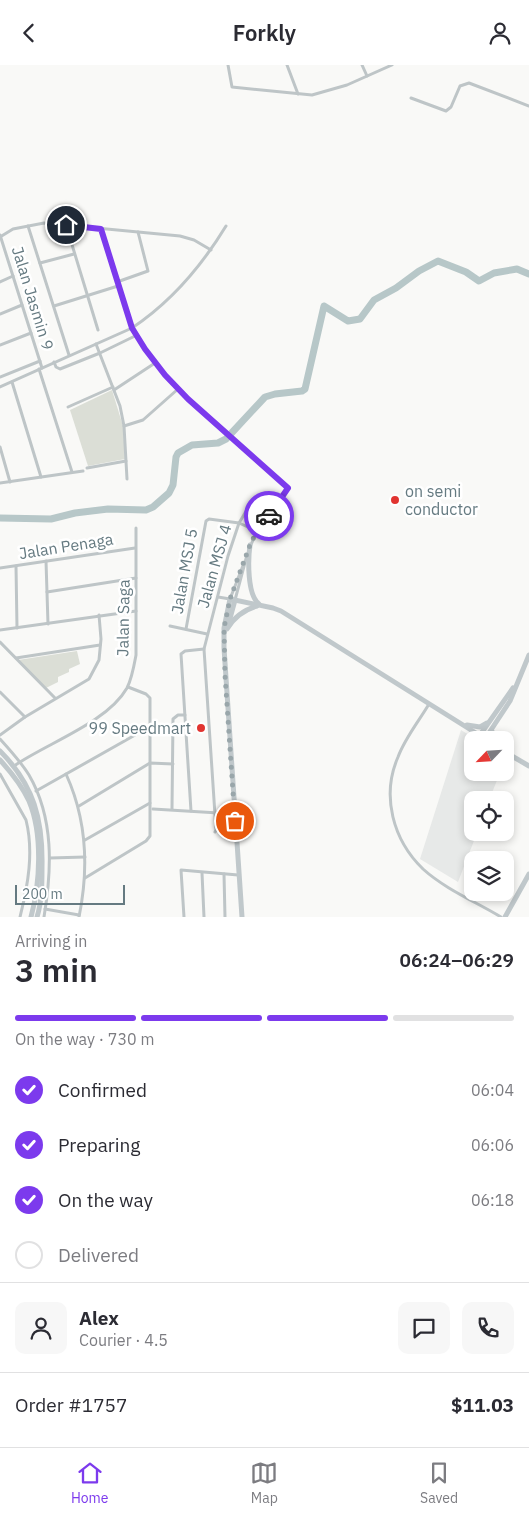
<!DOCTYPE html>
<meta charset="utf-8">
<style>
:root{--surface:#fff;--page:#f7f7f7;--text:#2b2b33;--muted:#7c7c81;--line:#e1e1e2;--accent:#7c3aed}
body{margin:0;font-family:"IBM Plex Sans",sans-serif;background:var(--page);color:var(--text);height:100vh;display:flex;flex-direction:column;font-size:19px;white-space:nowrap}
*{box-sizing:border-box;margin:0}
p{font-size:16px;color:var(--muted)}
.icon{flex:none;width:28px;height:28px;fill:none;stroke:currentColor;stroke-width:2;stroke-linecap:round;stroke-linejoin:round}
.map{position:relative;height:852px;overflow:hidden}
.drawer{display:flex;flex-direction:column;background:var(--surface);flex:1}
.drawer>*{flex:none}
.needle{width:32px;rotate:245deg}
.tools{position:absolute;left:464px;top:666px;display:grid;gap:10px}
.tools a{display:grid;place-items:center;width:50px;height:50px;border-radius:10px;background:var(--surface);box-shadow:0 2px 8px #0003;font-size:25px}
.scale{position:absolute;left:15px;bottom:12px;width:110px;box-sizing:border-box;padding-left:5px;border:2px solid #657a81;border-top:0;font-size:14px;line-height:18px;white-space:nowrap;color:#657a81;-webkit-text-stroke:4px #fff;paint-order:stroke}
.pin{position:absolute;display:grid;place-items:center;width:42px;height:42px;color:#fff;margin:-21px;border:2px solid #fff;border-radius:50%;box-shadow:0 1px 5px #0007}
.courier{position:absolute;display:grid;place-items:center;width:50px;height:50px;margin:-25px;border:4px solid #7c3aed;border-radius:50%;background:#fff;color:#222;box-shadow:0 1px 6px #0007}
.headline em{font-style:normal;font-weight:600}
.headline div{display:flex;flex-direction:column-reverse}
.headline{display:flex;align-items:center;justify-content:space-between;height:85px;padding:0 15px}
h1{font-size:32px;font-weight:600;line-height:38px}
.bar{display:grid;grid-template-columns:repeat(4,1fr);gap:8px 5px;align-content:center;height:60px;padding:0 15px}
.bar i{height:6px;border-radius:4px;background:var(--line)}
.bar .selected{background:var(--accent)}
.bar p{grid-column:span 4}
.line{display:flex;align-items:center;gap:12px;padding:0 15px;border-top:1px solid var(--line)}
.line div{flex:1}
.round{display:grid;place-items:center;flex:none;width:52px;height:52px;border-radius:10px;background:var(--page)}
ol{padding:0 15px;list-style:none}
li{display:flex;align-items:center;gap:15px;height:55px}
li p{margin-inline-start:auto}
li .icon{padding:5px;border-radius:50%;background:var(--accent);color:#fff;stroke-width:4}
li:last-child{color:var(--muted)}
li i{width:28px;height:28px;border:2px solid var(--line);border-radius:50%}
header{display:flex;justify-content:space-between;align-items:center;height:65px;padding:0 15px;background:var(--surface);font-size:22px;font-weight:600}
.tab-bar{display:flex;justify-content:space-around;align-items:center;height:70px;border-top:1px solid var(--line);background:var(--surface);font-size:14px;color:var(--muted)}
.tab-bar a{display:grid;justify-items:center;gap:2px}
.tab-bar .selected{color:var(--accent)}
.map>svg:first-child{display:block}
.built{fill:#e7e9e8}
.green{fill:#dbded6}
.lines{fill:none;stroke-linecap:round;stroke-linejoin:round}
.river{stroke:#b7c7c8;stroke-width:7}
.street{stroke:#bec5c7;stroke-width:3}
.secondary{stroke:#c0c8cb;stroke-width:5}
.done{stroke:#99a6aa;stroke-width:5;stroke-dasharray:0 9}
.route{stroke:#7c3aed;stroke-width:6}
.poi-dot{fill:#e13430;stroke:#fff;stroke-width:2}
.labels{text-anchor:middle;stroke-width:5;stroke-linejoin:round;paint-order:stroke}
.street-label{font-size:16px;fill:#657a81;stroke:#fff}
.poi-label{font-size:16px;fill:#657a81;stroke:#fff;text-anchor:start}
</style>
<header><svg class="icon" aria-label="back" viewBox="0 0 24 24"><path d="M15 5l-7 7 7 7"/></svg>Forkly<svg class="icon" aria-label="person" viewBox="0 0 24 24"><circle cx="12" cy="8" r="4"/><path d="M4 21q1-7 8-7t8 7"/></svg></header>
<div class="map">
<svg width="529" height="852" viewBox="0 0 529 852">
<rect width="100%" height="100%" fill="#f9f9f7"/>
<path class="built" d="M461 665 477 675H472V708H500L489 735H472V768H477L458 817 420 794Z"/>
<g class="green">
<path d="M112 325 123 361 125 394 88 401 70 345Z"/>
<path d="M77 586 80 599 69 604V607L58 612V617L46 623 18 595Z"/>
</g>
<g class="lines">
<path class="river" d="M0 453 51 454 75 448 108 444 146 445 153 442 169 428 173 420 176 392 178 388 192 380 218 378 226 374 265 332 275 329 302 326 305 324 324 241 348 256 360 254 374 235 396 223 419 206 438 196 466 207 479 216 494 208 517 204 529 209"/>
<g class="street">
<path d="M228 0 232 22 312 30 347 20 392 0"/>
<path d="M287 0 298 29"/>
<path d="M362 0 367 11"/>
<path d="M411 33 446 46 451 42 460 21 469 18 529 41"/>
<path d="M66 160 98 265"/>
<path d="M28 161 69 290"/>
<path d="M101 164 132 263 145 284 165 310 188 334 288 423 257 466 250 482"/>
<path d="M0 170 42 303"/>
<path d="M0 172 13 164 44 158 180 171 194 175 211 185"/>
<path d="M40 198 74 189"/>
<path d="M0 217 13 211"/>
<path d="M117 217 148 206 138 167"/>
<path d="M54 241 118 221"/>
<path d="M0 249 22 240"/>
<path d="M96 279 120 341 124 361 127 414"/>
<path d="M0 280 31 268"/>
<path d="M54 297 56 302 60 304 100 288 135 271"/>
<path d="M39 304 72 407"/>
<path d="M0 312 40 296"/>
<path d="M12 317 41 412"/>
<path d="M0 322 132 263C171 237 201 202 226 161"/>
<path d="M114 325 155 298"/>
<path d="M68 342 113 322"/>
<path d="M124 361 143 355 178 324"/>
<path d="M0 382 10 417"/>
<path d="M87 403 126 396"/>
<path d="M0 418 83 406"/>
<path d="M46 496 48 559"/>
<path d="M16 501 17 563"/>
<path d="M0 503 135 483"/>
<path d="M47 527 136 513"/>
<path d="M218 532 230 534 244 498"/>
<path d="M235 535 247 490"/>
<path d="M170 561 207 569"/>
<path d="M186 564 206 456 209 454 239 458 257 466"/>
<path d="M0 565 136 546"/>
<path d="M0 577 55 633"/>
<path d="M16 593 100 580"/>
<path d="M0 627 25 652"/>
<path d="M429 639C419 656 405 673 398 692 381 731 393 775 423 804 445 824 476 837 501 852"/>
<path d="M0 670 25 652 89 614 99 595 101 574 99 550"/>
<path d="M0 674C10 685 21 697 29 710 54 753 52 804 44 852"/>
<path d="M14 701C47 678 107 658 127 623 132 613 134 601 136 590V463"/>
<path d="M0 709 26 755C34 787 28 820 20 852"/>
<path d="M66 709C87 755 89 803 79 852"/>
<path d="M36 726 151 661"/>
<path d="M79 741 150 698 173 699"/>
<path d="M153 744 235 749"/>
<path d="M172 744 173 654 178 650H185"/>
<path d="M191 746 181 589 185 586 204 584"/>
<path d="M215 767 216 765 204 584 228 491 239 458 248 443"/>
<path d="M85 775 150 738"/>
<path d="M50 793 85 792"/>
<path d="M202 808 204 852"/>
<path d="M224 809 225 852"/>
<path d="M85 813 146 776 150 771V633L146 629 128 622"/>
<path d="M45 844 79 850"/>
<path d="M184 852 181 805 238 810"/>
</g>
<g class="secondary">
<path d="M250 480C248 494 247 530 259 539"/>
<path d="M229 557 235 535"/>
<path d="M227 564C234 552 243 545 257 541"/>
<path d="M467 660 480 662 487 658"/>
<path d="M492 666 493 675"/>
<path d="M480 670 513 623"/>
<path d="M485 674 510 636 529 590"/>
<path d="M0 686C34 720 43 755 42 802 42 819 42 836 37 852"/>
<path d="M505 687 529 701"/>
<path d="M0 695C11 707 22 721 29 736 43 769 40 819 31 852"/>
<path d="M242 852 224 583V563L230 534 273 543 281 546 487 675"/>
<path d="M505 852 529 809"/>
</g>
</g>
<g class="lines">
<path class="done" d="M235 756 225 610 224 563 230 534 250 480 257 466 269 451"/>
<path class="route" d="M66 160 101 164 132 263 145 284 165 310 188 334 288 423 269 451"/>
</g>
<g class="poi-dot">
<circle cx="395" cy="435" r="5"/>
<circle cx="201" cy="663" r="5"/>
</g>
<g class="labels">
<g class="street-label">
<text transform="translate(33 233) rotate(73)" y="6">Jalan Jasmin 9</text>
<text transform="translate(66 481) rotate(-9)" y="6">Jalan Penaga</text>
<text transform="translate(214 501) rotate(-74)" y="6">Jalan MSJ 4</text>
<text transform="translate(184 506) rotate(-80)" y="6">Jalan MSJ 5</text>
<text transform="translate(123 553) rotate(-89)" y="6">Jalan Saga</text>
</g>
<g class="poi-label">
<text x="405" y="432">on semi<tspan x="405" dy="18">conductor</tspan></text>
<text x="191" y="669" text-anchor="end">99 Speedmart</text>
</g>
</g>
</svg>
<div class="tools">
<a><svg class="needle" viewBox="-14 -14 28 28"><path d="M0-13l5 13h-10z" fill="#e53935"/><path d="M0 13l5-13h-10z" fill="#7c7c81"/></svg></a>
<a><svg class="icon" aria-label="locate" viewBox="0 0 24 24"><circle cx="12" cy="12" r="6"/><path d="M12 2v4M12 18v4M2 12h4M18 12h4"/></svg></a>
<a><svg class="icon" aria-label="layers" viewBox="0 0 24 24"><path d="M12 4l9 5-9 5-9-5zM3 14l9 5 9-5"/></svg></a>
</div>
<div class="scale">200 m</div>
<div class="pin" style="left:235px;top:756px;background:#ea580c"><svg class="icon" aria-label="bag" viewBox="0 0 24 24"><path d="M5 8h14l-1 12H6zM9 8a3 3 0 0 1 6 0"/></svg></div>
<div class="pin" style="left:66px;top:160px;background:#1f2937"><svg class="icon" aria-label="home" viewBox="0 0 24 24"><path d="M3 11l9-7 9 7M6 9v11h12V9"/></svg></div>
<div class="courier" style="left:269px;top:451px"><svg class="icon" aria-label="car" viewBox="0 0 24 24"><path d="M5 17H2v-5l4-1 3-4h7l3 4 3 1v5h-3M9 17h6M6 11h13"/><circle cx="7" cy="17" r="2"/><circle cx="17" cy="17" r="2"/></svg></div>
</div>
<section class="drawer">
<div class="headline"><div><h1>3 min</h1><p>Arriving in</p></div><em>06:24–06:29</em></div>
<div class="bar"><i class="selected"></i><i class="selected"></i><i class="selected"></i><i></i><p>On the way · 730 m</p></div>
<ol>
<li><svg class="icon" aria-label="check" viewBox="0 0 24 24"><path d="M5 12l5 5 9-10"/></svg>Confirmed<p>06:04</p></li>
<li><svg class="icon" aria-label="check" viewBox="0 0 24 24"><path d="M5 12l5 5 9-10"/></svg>Preparing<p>06:06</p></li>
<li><svg class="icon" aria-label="check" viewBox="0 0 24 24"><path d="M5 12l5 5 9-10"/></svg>On the way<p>06:18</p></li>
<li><i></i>Delivered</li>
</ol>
<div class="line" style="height:90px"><a class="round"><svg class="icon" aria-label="person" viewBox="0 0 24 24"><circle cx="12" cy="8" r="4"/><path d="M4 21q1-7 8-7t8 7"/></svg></a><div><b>Alex</b><p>Courier · 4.5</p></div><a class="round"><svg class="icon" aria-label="chat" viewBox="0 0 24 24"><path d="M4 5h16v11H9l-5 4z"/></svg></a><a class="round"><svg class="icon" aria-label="phone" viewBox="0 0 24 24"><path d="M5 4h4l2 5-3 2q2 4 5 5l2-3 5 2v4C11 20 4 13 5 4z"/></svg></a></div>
<div class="line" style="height:65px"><div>Order #1757</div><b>$11.03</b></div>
</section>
<nav class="tab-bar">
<a class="selected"><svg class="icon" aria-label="home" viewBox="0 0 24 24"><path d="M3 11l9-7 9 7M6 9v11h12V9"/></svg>Home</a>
<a><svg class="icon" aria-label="map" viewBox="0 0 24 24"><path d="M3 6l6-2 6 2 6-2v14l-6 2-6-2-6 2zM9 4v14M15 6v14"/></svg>Map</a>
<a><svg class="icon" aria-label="saved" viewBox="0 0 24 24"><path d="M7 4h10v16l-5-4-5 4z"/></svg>Saved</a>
</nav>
